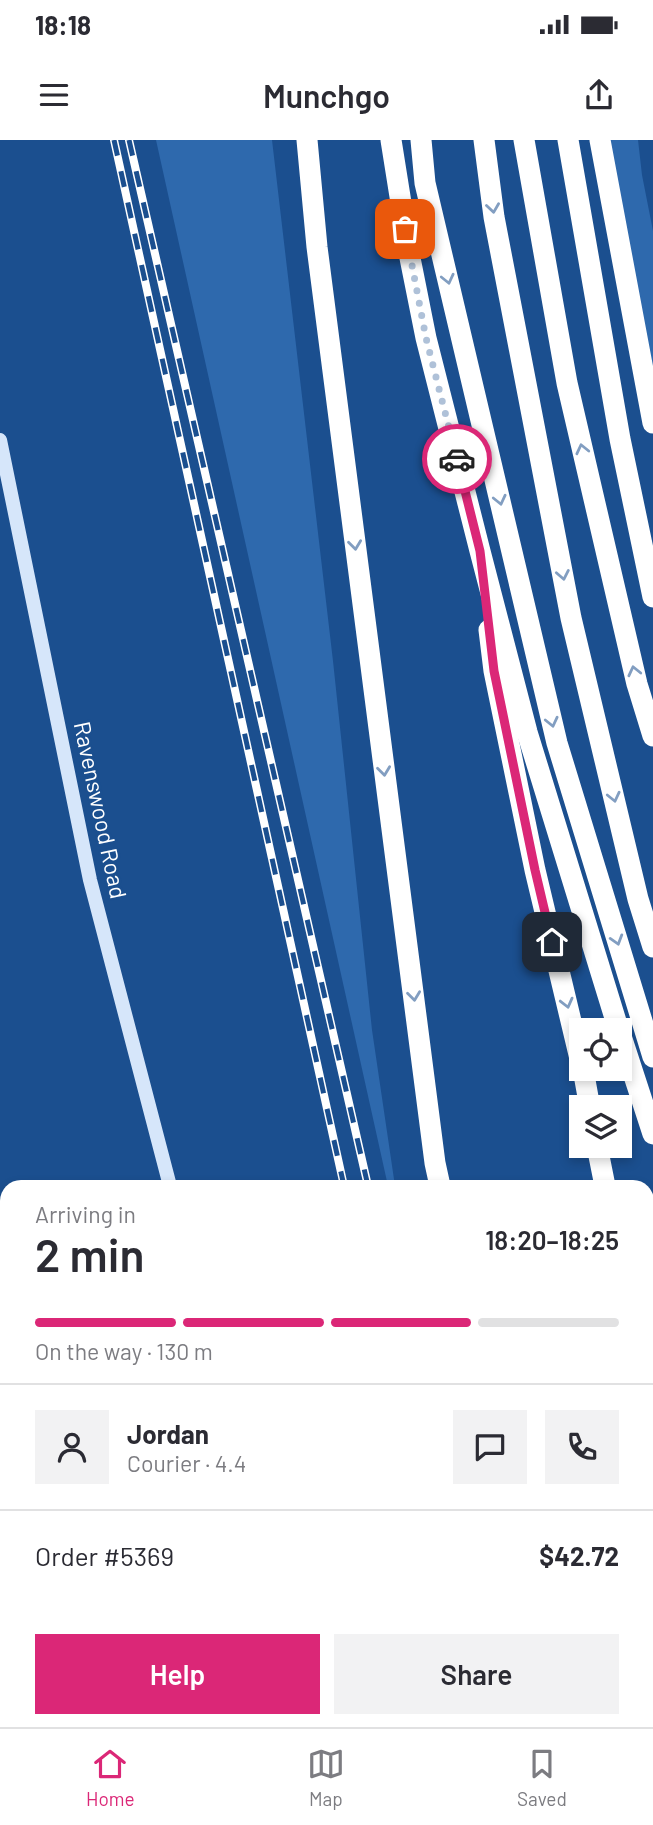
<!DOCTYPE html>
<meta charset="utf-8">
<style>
:root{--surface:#fff;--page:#f2f2f3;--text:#2b2b33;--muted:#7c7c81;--line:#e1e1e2;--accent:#db2777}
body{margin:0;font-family:Barlow,sans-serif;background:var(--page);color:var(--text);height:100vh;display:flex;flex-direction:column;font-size:26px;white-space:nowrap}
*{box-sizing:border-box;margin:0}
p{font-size:23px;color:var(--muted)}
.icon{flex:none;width:38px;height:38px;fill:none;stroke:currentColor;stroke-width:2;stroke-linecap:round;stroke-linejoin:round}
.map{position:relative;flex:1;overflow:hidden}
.details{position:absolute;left:0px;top:1040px;width:654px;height:548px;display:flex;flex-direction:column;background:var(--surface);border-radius:21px 21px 0 0;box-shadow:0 4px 10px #0003}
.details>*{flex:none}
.buttons{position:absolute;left:569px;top:878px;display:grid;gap:14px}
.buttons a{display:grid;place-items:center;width:63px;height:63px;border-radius:0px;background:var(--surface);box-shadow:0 4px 10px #0003;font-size:35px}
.pin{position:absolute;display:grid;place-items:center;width:60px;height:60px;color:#fff;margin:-30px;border-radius:14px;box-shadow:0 4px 10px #0006}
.courier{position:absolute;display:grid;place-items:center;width:70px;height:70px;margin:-35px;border:5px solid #db2777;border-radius:50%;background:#fff;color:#222;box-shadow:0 2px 9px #0007}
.overview em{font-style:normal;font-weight:600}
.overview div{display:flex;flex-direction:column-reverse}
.overview{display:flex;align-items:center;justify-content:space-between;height:119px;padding:0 35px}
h1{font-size:46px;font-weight:600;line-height:52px}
.bar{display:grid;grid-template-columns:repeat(4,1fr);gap:10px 7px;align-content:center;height:84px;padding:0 35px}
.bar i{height:9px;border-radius:5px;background:var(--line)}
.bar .selected{background:var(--accent)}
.bar p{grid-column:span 4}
.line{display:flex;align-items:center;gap:18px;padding:0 35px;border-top:2px solid var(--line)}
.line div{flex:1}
.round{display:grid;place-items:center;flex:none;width:74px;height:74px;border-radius:0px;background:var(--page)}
.button{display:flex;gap:14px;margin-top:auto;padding:14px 35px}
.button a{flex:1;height:80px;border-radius:0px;background:var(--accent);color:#fff;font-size:28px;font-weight:600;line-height:80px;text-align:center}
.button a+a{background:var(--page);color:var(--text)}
.status{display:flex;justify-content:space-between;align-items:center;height:49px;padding:0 35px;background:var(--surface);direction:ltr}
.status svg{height:19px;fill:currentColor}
header{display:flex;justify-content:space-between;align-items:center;height:91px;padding:0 35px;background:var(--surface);font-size:32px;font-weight:600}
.tabs{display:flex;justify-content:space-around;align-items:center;height:98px;border-top:2px solid var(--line);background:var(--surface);font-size:19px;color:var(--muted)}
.tabs a{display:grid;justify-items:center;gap:4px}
.tabs .selected{color:var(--accent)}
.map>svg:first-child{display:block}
.green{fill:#2e69ad}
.building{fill:#4478b7;stroke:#cfe3fa;stroke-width:2}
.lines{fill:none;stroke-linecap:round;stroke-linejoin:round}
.street{stroke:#a9c9ee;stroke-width:7}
.secondary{stroke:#d6e6fa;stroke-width:14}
.highway{stroke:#fff;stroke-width:21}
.rail-casing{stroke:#fff;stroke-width:8}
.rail{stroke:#1b4f8f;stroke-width:5;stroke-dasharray:16;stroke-linecap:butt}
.oneway{stroke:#829ec1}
.done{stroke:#afc1d8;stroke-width:7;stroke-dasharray:0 12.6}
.route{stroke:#db2777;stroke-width:9}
.labels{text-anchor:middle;stroke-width:5;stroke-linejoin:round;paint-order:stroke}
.street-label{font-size:23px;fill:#fff;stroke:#1b4f8f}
</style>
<div class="status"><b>18:18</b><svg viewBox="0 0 49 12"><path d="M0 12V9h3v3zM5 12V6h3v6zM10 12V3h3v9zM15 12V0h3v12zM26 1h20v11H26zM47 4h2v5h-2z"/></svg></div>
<header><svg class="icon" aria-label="menu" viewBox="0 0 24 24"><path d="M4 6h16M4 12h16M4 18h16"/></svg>Munchgo<svg class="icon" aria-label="share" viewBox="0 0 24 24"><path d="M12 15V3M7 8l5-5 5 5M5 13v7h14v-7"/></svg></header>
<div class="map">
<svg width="653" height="1587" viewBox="0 0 653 1587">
<rect width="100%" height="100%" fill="#1b4f8f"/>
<g class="green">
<path d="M156 0H272L333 521 372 890 395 1046H388Z"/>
<path d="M606 0H638L642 35 653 91V241Z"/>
</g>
<g class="building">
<rect x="0" y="1329" width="7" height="96"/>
<rect x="0" y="1456" width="7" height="31"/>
<path d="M18 1580H193L192 1587H18Z"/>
</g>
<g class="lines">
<path class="street" d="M0 1292H7"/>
<g class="secondary">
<path d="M0 300 90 740 170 1046"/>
<path d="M340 1580 343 1587"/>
</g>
<g class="highway">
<path d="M307 0 317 107 435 1023 440 1046"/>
<path d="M391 0 409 113 426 198 480 411 527 592 619 891"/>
<path d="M421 0 425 43 557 603 653 917"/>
<path d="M484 0 494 77 571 478 638 759 653 807"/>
<path d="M524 0 567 243 637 544 653 596"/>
<path d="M568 0 620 299 653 457"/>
<path d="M600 0 653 283"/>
<path d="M489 490 494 531 535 730 581 923"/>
<path d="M620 893 653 994"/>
<path d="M583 929 590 968"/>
<path d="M597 1006 605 1046"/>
<path d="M648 1281 653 1311"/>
<path d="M597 1580 600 1587"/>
</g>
<defs>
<g id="rail">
<path d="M114 0 344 1046"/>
<path d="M129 0 368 1046"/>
<path d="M487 1580 489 1587"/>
<path d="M508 1580 510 1587"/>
</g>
</defs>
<use href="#rail" class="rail-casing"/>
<use href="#rail" class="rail"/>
</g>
<defs><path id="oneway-chevron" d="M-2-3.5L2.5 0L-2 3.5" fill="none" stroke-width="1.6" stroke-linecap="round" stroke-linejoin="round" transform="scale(1.75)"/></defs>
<g class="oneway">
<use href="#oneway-chevron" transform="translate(493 68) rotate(82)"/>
<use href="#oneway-chevron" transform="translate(448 139) rotate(77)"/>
<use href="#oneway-chevron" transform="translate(582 309) rotate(-103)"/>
<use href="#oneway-chevron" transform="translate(500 360) rotate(77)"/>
<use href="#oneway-chevron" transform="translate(355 405) rotate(83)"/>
<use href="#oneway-chevron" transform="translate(563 435) rotate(79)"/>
<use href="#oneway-chevron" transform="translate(634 531) rotate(-103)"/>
<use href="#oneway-chevron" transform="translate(552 582) rotate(77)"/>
<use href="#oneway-chevron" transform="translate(384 631) rotate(83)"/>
<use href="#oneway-chevron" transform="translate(614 657) rotate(77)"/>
<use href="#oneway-chevron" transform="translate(617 800) rotate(73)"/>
<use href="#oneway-chevron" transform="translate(414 856) rotate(83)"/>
<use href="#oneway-chevron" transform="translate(567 863) rotate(76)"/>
</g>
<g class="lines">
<path class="done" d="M405 89 426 198 457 319"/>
<path class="route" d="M457 319 480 411 494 531 535 730 552 802"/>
</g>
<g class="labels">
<g class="street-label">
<text transform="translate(100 670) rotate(78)" y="8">Ravenswood Road</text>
</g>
</g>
</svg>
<div class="buttons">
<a><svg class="icon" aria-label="locate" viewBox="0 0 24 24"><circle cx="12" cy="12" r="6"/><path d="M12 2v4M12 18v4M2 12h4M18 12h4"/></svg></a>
<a><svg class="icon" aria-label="layers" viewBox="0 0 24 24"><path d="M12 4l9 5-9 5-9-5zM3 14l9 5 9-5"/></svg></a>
</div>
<div class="pin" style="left:405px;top:89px;background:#ea580c"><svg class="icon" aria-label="bag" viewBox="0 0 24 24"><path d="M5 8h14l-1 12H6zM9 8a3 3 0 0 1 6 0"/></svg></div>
<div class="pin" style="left:552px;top:802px;background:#1f2937"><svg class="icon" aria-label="home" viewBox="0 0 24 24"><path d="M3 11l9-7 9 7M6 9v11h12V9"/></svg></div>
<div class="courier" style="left:457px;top:319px"><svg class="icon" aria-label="car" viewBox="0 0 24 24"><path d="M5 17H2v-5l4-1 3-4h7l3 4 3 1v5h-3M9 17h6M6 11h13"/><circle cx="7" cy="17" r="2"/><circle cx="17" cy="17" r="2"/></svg></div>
<section class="details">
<div class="overview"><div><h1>2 min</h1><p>Arriving in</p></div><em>18:20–18:25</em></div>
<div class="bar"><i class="selected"></i><i class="selected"></i><i class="selected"></i><i></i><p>On the way · 130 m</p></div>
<div class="line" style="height:126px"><a class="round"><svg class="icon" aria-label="person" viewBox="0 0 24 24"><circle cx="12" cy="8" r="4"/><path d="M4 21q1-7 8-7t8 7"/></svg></a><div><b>Jordan</b><p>Courier · 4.4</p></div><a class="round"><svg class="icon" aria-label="chat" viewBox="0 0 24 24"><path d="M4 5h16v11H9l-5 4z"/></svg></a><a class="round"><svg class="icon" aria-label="phone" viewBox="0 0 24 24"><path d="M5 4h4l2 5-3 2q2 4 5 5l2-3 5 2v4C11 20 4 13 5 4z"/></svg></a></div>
<div class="line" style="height:91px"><div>Order #5369</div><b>$42.72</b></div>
<div class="button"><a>Help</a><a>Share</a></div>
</section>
</div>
<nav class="tabs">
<a class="selected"><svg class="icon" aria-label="home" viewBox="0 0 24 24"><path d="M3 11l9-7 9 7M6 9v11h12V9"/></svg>Home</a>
<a><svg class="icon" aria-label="map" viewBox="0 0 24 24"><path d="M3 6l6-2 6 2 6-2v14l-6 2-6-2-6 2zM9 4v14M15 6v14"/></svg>Map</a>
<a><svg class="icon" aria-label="saved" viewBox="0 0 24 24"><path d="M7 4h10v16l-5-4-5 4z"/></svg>Saved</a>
</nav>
